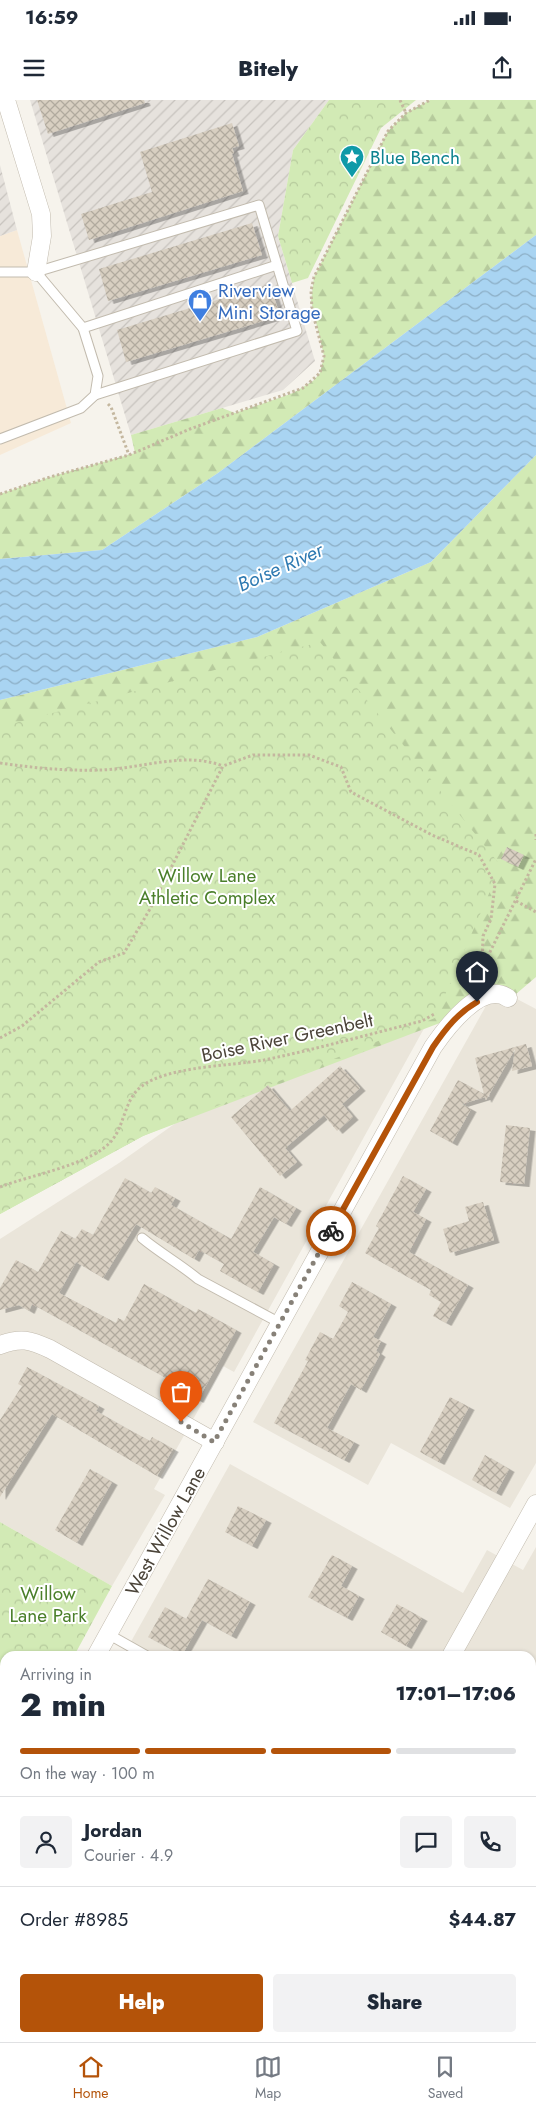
<!DOCTYPE html>
<meta charset="utf-8">
<style>
:root{--surface:#fff;--page:#f2f2f3;--text:#1f2937;--muted:#747a83;--line:#e0e1e3;--accent:#b45309}
body{margin:0;font-family:Jost,sans-serif;background:var(--page);color:var(--text);height:100vh;display:flex;flex-direction:column;font-size:19px;white-space:nowrap}
*{box-sizing:border-box;margin:0}
p{font-size:16px;color:var(--muted)}
.icon{flex:none;width:28px;height:28px;fill:none;stroke:currentColor;stroke-width:2;stroke-linecap:round;stroke-linejoin:round}
.map{position:relative;flex:1;overflow:hidden}
.details{position:absolute;left:0px;top:1551px;width:536px;height:391px;display:flex;flex-direction:column;background:var(--surface);border-radius:15px 15px 0 0;box-shadow:0 1px 4px #0004}
.details>*{flex:none}
.pin{position:absolute;display:grid;place-items:center;width:42px;height:42px;color:#fff;margin:-51px -21px;border-radius:50% 50% 50% 0;rotate:-45deg;box-shadow:0 0 5px #0007}
.pin .icon{rotate:45deg}
.courier{position:absolute;display:grid;place-items:center;width:50px;height:50px;margin:-25px;border:4px solid #b45309;border-radius:50%;background:#fff;color:#222;box-shadow:0 1px 6px #0007}
.summary em{font-style:normal;font-weight:800}
.summary div{display:flex;flex-direction:column-reverse}
.summary{display:flex;align-items:center;justify-content:space-between;height:85px;padding:0 20px}
h1{font-size:32px;font-weight:800;line-height:38px}
.bar{display:grid;grid-template-columns:repeat(4,1fr);gap:8px 5px;align-content:center;height:60px;padding:0 20px}
.bar i{height:6px;border-radius:4px;background:var(--line)}
.bar .selected{background:var(--accent)}
.bar p{grid-column:span 4}
.line{display:flex;align-items:center;gap:12px;padding:0 20px;border-top:1px solid var(--line)}
.line div{flex:1}
.round{display:grid;place-items:center;flex:none;width:52px;height:52px;border-radius:5px;background:var(--page)}
.button{display:flex;gap:10px;margin-top:auto;padding:10px 20px}
.button a{flex:1;height:58px;border-radius:5px;background:var(--accent);color:#fff;font-size:20px;font-weight:800;line-height:58px;text-align:center}
.button a+a{background:var(--page);color:var(--text)}
.status{display:flex;justify-content:space-between;align-items:center;height:35px;padding:0 25px;background:var(--surface);direction:ltr}
.status svg{height:14px;fill:currentColor}
header{display:flex;justify-content:space-between;align-items:center;height:65px;padding:0 20px;background:var(--surface);font-size:22px;font-weight:800}
.dock{display:flex;justify-content:space-around;align-items:center;height:70px;border-top:1px solid var(--line);background:var(--surface);font-size:14px;color:var(--muted)}
.dock a{display:grid;justify-items:center;gap:2px}
.dock .selected{color:var(--accent)}
.map>svg:first-child{display:block}
.residential{fill:#eae5da}
.commercial{fill:#f7ead8}
.industrial{fill:url(#industrial-furrows)}
.forest{fill:url(#forest-firs)}
.park{fill:url(#park-crowns)}
.water{fill:url(#water-waves)}
.building{fill:url(#building-cross-hatch);filter:url(#shadow)}
.lines{fill:none;stroke-linecap:round;stroke-linejoin:round}
.lane-casing{stroke:#c2bbae;stroke-width:11}
.street-casing{stroke:#c2bbae;stroke-width:19}
.path{stroke:#c4b79f;stroke-width:3;stroke-dasharray:2.5 2.5;stroke-linecap:butt}
.lane{stroke:#fff;stroke-width:9}
.street{stroke:#fff;stroke-width:18}
.done{stroke:#878178;stroke-width:5;stroke-dasharray:0 9}
.route{stroke:#b45309;stroke-width:6}
.labels{text-anchor:middle;stroke-width:4;stroke-linejoin:round;paint-order:stroke}
.culture-label{font-size:19px;fill:#0d838f;stroke:#fff;text-anchor:start}
.shop-label{font-size:19px;fill:#366cbe;stroke:#fff;text-anchor:start}
.park-label{font-size:19px;fill:#4a7f2a;stroke:#fff}
.street-label{font-size:19px;fill:#4b4439;stroke:#fff}
.water-label{font-size:20px;font-style:italic;fill:#2e7ab2;stroke:#fff}
</style>
<div class="status"><b>16:59</b><svg viewBox="0 0 49 12"><path d="M0 12V9h3v3zM5 12V6h3v6zM10 12V3h3v9zM15 12V0h3v12zM26 1h20v11H26zM47 4h2v5h-2z"/></svg></div>
<header><svg class="icon" aria-label="menu" viewBox="0 0 24 24"><path d="M4 6h16M4 12h16M4 18h16"/></svg>Bitely<svg class="icon" aria-label="share" viewBox="0 0 24 24"><path d="M12 15V3M7 8l5-5 5 5M5 13v7h14v-7"/></svg></header>
<div class="map">
<svg width="536" height="1942" viewBox="0 0 536 1942">
<defs>
<pattern id="industrial-furrows" width="10" height="10" patternUnits="userSpaceOnUse" patternTransform="scale(1.25)"><rect width="10" height="10" fill="#e6e2dd"/><path d="M-1 1l2-2M0 10L10 0M9 11l2-2" fill="none" stroke="#c7c3be"/></pattern>
<pattern id="forest-firs" width="22" height="20" patternUnits="userSpaceOnUse" patternTransform="scale(1.25)"><rect width="22" height="20" fill="#d2eab5"/><path d="M5 1l3.5 6h-7zM16 11l3.5 6h-7z" fill="#b6ca9c"/></pattern>
<pattern id="park-crowns" width="20" height="18" patternUnits="userSpaceOnUse" patternTransform="scale(1.25)"><rect width="20" height="18" fill="#d2eab5"/><path d="M2 6a3 3 0 1 1 6 0M12 15a3 3 0 1 1 6 0" fill="none" stroke="#b6ca9c"/></pattern>
<pattern id="water-waves" width="16" height="10" patternUnits="userSpaceOnUse" patternTransform="scale(1.25)"><rect width="16" height="10" fill="#a9d4f2"/><path d="M0 5q4-4 8 0t8 0" fill="none" stroke="#8caec5"/></pattern>
<pattern id="building-cross-hatch" width="8" height="8" patternUnits="userSpaceOnUse" patternTransform="scale(1.25)"><rect width="8" height="8" fill="#d8cfc1"/><path d="M0 0l8 8M0 8l8-8" fill="none" stroke="#b1aa9e"/></pattern>
<filter id="shadow"><feDropShadow dx="5.5" dy="3" stdDeviation="0" flood-color="#0004"/></filter>
</defs>
<rect width="100%" height="100%" fill="#f6f3ec"/>
<g class="residential">
<path d="M496 888 536 909V1363L510 1408 391 1343 368 1385 253 1322Z"/>
<path d="M437 905 234 1272 223 1266 154 1389 165 1395 112 1486 0 1422V1139L119 1063 200 1006Z"/>
<path d="M230 1364 463 1493 487 1450 523 1470 536 1447V1942H228L220 1938H531V1556H123Z"/>
<path d="M5 1766V1938H217L214 1942H0V1775Z"/>
</g>
<path class="commercial" d="M17 130 71 323 0 355V136Z"/>
<g class="industrial">
<path d="M30 0H329L293 50 278 136 315 261 283 290 131 335Z"/>
<path d="M0 65 17 130 0 136Z"/>
</g>
<g class="forest">
<path d="M430 0H536V135L218 373 102 450 0 459V394L50 377 135 353 131 335 222 308 235 313 293 293 313 281 320 273 324 256 311 201 314 177 388 31 406 13Z"/>
<path d="M536 355V877L516 894 143 1036 0 1114V600L257 537 431 462Z"/>
</g>
<g class="park">
<path d="M329 0H416L381 28 308 178 292 183 278 136 293 50Z"/>
<path d="M320 542 501 766 435 918 143 1036 0 1114V627Z"/>
<path d="M0 1422 112 1486 74 1556H5V1684L0 1693Z"/>
</g>
<path class="water" d="M536 135V355L431 462 257 537 0 600V459L102 450 218 373Z"/>
<g class="building">
<path d="M37 0H144L145 3 48 34Z"/>
<path d="M232 23 239 46 232 48 234 53 232 54 243 91 89 140 81 114 152 92 140 52Z"/>
<path d="M252 123 262 155 108 201 99 169Z"/>
<path d="M270 184 280 216 126 262 117 230Z"/>
<path d="M507 747 524 755 518 767 501 759Z"/>
<path d="M526 944 532 966 512 971 515 949 486 1000 485 997 462 1004 471 1009 452 1043 430 1031 458 980 484 994 475 958Z"/>
<path d="M340 966 360 988 342 1004 353 1017 337 1031 324 1015 285 1048 297 1062 280 1076 231 1017 268 985 290 1011Z"/>
<path d="M506 1025 530 1028 524 1084 500 1082Z"/>
<path d="M403 1076 426 1089 413 1112 426 1119 409 1152 468 1185 446 1223 433 1216 441 1202 429 1195 431 1190 365 1153 379 1128 376 1126Z"/>
<path d="M125 1078 151 1093 155 1087 175 1098 171 1105 231 1139 260 1087 296 1108 286 1124 274 1117 253 1152 274 1164 258 1192 220 1171 224 1164 199 1150 194 1159 136 1124 103 1178 76 1162 59 1193 116 1223 118 1218 124 1221 144 1184 196 1213 198 1209 236 1230 198 1300 175 1287 177 1284 32 1204 29 1211 19 1205 0 1210V1188L16 1160 38 1172 61 1131 75 1139 82 1129 93 1135Z"/>
<path d="M483 1102 494 1140 450 1153 443 1129 469 1121 465 1107Z"/>
<path d="M352 1182 391 1204 373 1237 381 1241 376 1251 380 1254 361 1290 351 1284 327 1328 354 1342 344 1360 274 1323 308 1261 305 1260 320 1232 333 1239 348 1212 339 1206Z"/>
<path d="M27 1267 99 1306 96 1311 124 1327 150 1341 152 1337 173 1349 157 1376 52 1314 0 1397V1320L22 1286 18 1284Z"/>
<path d="M450 1297 469 1307 439 1362 420 1352Z"/>
<path d="M485 1355 509 1369 496 1393 472 1380Z"/>
<path d="M90 1369 112 1382 77 1443 55 1430Z"/>
<path d="M238 1406 266 1420 252 1446 225 1432Z"/>
<path d="M332 1455 352 1466 341 1486 359 1496 347 1518 308 1497Z"/>
<path d="M208 1479 250 1502 231 1536 202 1520 182 1555 148 1537 165 1507 186 1519Z"/>
<path d="M397 1504 422 1518 406 1546 381 1532Z"/>
</g>
<g class="lines">
<defs>
<g id="lane">
<path d="M0 172H36L259 105 297 231 95 295"/>
<path d="M83 228 277 165"/>
<path d="M0 339 81 308 95 295 98 276 83 228 36 172"/>
<path d="M142 1138C160 1153 180 1164 198 1179L280 1223"/>
<path d="M108 1534 147 1556"/>
</g>
<g id="street">
<path d="M6 0 41 114 42 136 36 172"/>
<path d="M0 1245C21 1237 30 1240 50 1249L215 1342"/>
<path d="M96 1556 433 947C446 928 482 880 508 898"/>
<path d="M451 1556 536 1404"/>
<path d="M0 1729 5 1720"/>
<path d="M236 1942 239 1938"/>
</g>
</defs>
<use href="#lane" class="lane-casing"/>
<use href="#street" class="street-casing"/>
<g class="path">
<path d="M400 0 406 13"/>
<path d="M108 304 111 307 129 355"/>
<path d="M0 394 50 377 129 355 190 329 303 288 320 273 324 256 312 210 311 191 314 177 388 31 406 13 430 0"/>
<path d="M0 663C34 668 66 671 100 670 140 669 184 651 223 666"/>
<path d="M536 734V740"/>
<path d="M516 801 536 812"/>
<path d="M473 883 482 868 536 759"/>
<path d="M0 938 22 926 99 862 124 853 150 809 223 666 253 655H309L341 667 351 692 432 735 479 755 495 784 491 819 483 836 482 868"/>
<path d="M0 1087C30 1075 95 1064 113 1039 125 1023 125 998 142 986 169 966 231 966 264 960 317 949 370 934 422 921L436 913"/>
</g>
<use href="#lane" class="lane"/>
<use href="#street" class="street"/>
</g>
<g class="lines">
<path class="done" d="M181 1322 214 1342 331 1131"/>
<path class="route" d="M331 1131 433 947C446 928 458 913 477 902"/>
</g>
<defs>
<symbol id="sight-pin" viewBox="-11 -11 22 30"><path d="M0 17L-7.5 6A9.5 9.5 0 1 1 7.5 6Z" fill="#0f9aa8" stroke="#fff"/><path d="M0-6L1.8-2.2L6-1.7L2.9 1.2L3.7 5.4L0 3.3L-3.7 5.4L-2.9 1.2L-6-1.7L-1.8-2.2Z" fill="#fff"/></symbol>
<symbol id="shop-pin" viewBox="-11 -11 22 30"><path d="M0 17L-7.5 6A9.5 9.5 0 1 1 7.5 6Z" fill="#3f7fe0" stroke="#fff"/><path d="M-5-2.5h2.3a2.7 3.5 0 0 1 5.4 0H5L5.5 6h-11ZM-1.5-2.5h3a1.5 2.3 0 0 0-3 0Z" fill="#fff"/></symbol>
</defs>
<g fill-rule="evenodd">
<use href="#sight-pin" x="338" y="43" width="28" height="38"/>
<use href="#shop-pin" x="186" y="187" width="28" height="38"/>
</g>
<g class="labels">
<g class="culture-label">
<text x="370" y="64">Blue Bench</text>
</g>
<g class="shop-label">
<text x="218" y="197">Riverview<tspan x="218" dy="22">Mini Storage</tspan></text>
</g>
<g class="park-label">
<text x="207" y="782">Willow Lane<tspan x="207" dy="22">Athletic Complex</tspan></text>
<text x="48" y="1500">Willow<tspan x="48" dy="22">Lane Park</tspan></text>
</g>
<g class="street-label">
<text transform="translate(287 937) rotate(-12)" y="7">Boise River Greenbelt</text>
<text transform="translate(165 1431) rotate(-61)" y="7">West Willow Lane</text>
</g>
<g class="water-label">
<text transform="translate(280 467) rotate(-24)" y="7">Boise River</text>
</g>
</g>
</svg>
<div class="pin" style="left:181px;top:1322px;background:#ea580c"><svg class="icon" aria-label="bag" viewBox="0 0 24 24"><path d="M5 8h14l-1 12H6zM9 8a3 3 0 0 1 6 0"/></svg></div>
<div class="pin" style="left:477px;top:902px;background:#1f2937"><svg class="icon" aria-label="home" viewBox="0 0 24 24"><path d="M3 11l9-7 9 7M6 9v11h12V9"/></svg></div>
<div class="courier" style="left:331px;top:1131px"><svg class="icon" aria-label="bike" viewBox="0 0 24 24"><circle cx="6" cy="16" r="4"/><circle cx="18" cy="16" r="4"/><path d="M6 16l4-8h5l3 8M10 8l3 8H6M13 5h3"/></svg></div>
<section class="details">
<div class="summary"><div><h1>2 min</h1><p>Arriving in</p></div><em>17:01–17:06</em></div>
<div class="bar"><i class="selected"></i><i class="selected"></i><i class="selected"></i><i></i><p>On the way · 100 m</p></div>
<div class="line" style="height:90px"><a class="round"><svg class="icon" aria-label="person" viewBox="0 0 24 24"><circle cx="12" cy="8" r="4"/><path d="M4 21q1-7 8-7t8 7"/></svg></a><div><b>Jordan</b><p>Courier · 4.9</p></div><a class="round"><svg class="icon" aria-label="chat" viewBox="0 0 24 24"><path d="M4 5h16v11H9l-5 4z"/></svg></a><a class="round"><svg class="icon" aria-label="phone" viewBox="0 0 24 24"><path d="M5 4h4l2 5-3 2q2 4 5 5l2-3 5 2v4C11 20 4 13 5 4z"/></svg></a></div>
<div class="line" style="height:65px"><div>Order #8985</div><b>$44.87</b></div>
<div class="button"><a>Help</a><a>Share</a></div>
</section>
</div>
<nav class="dock">
<a class="selected"><svg class="icon" aria-label="home" viewBox="0 0 24 24"><path d="M3 11l9-7 9 7M6 9v11h12V9"/></svg>Home</a>
<a><svg class="icon" aria-label="map" viewBox="0 0 24 24"><path d="M3 6l6-2 6 2 6-2v14l-6 2-6-2-6 2zM9 4v14M15 6v14"/></svg>Map</a>
<a><svg class="icon" aria-label="saved" viewBox="0 0 24 24"><path d="M7 4h10v16l-5-4-5 4z"/></svg>Saved</a>
</nav>
